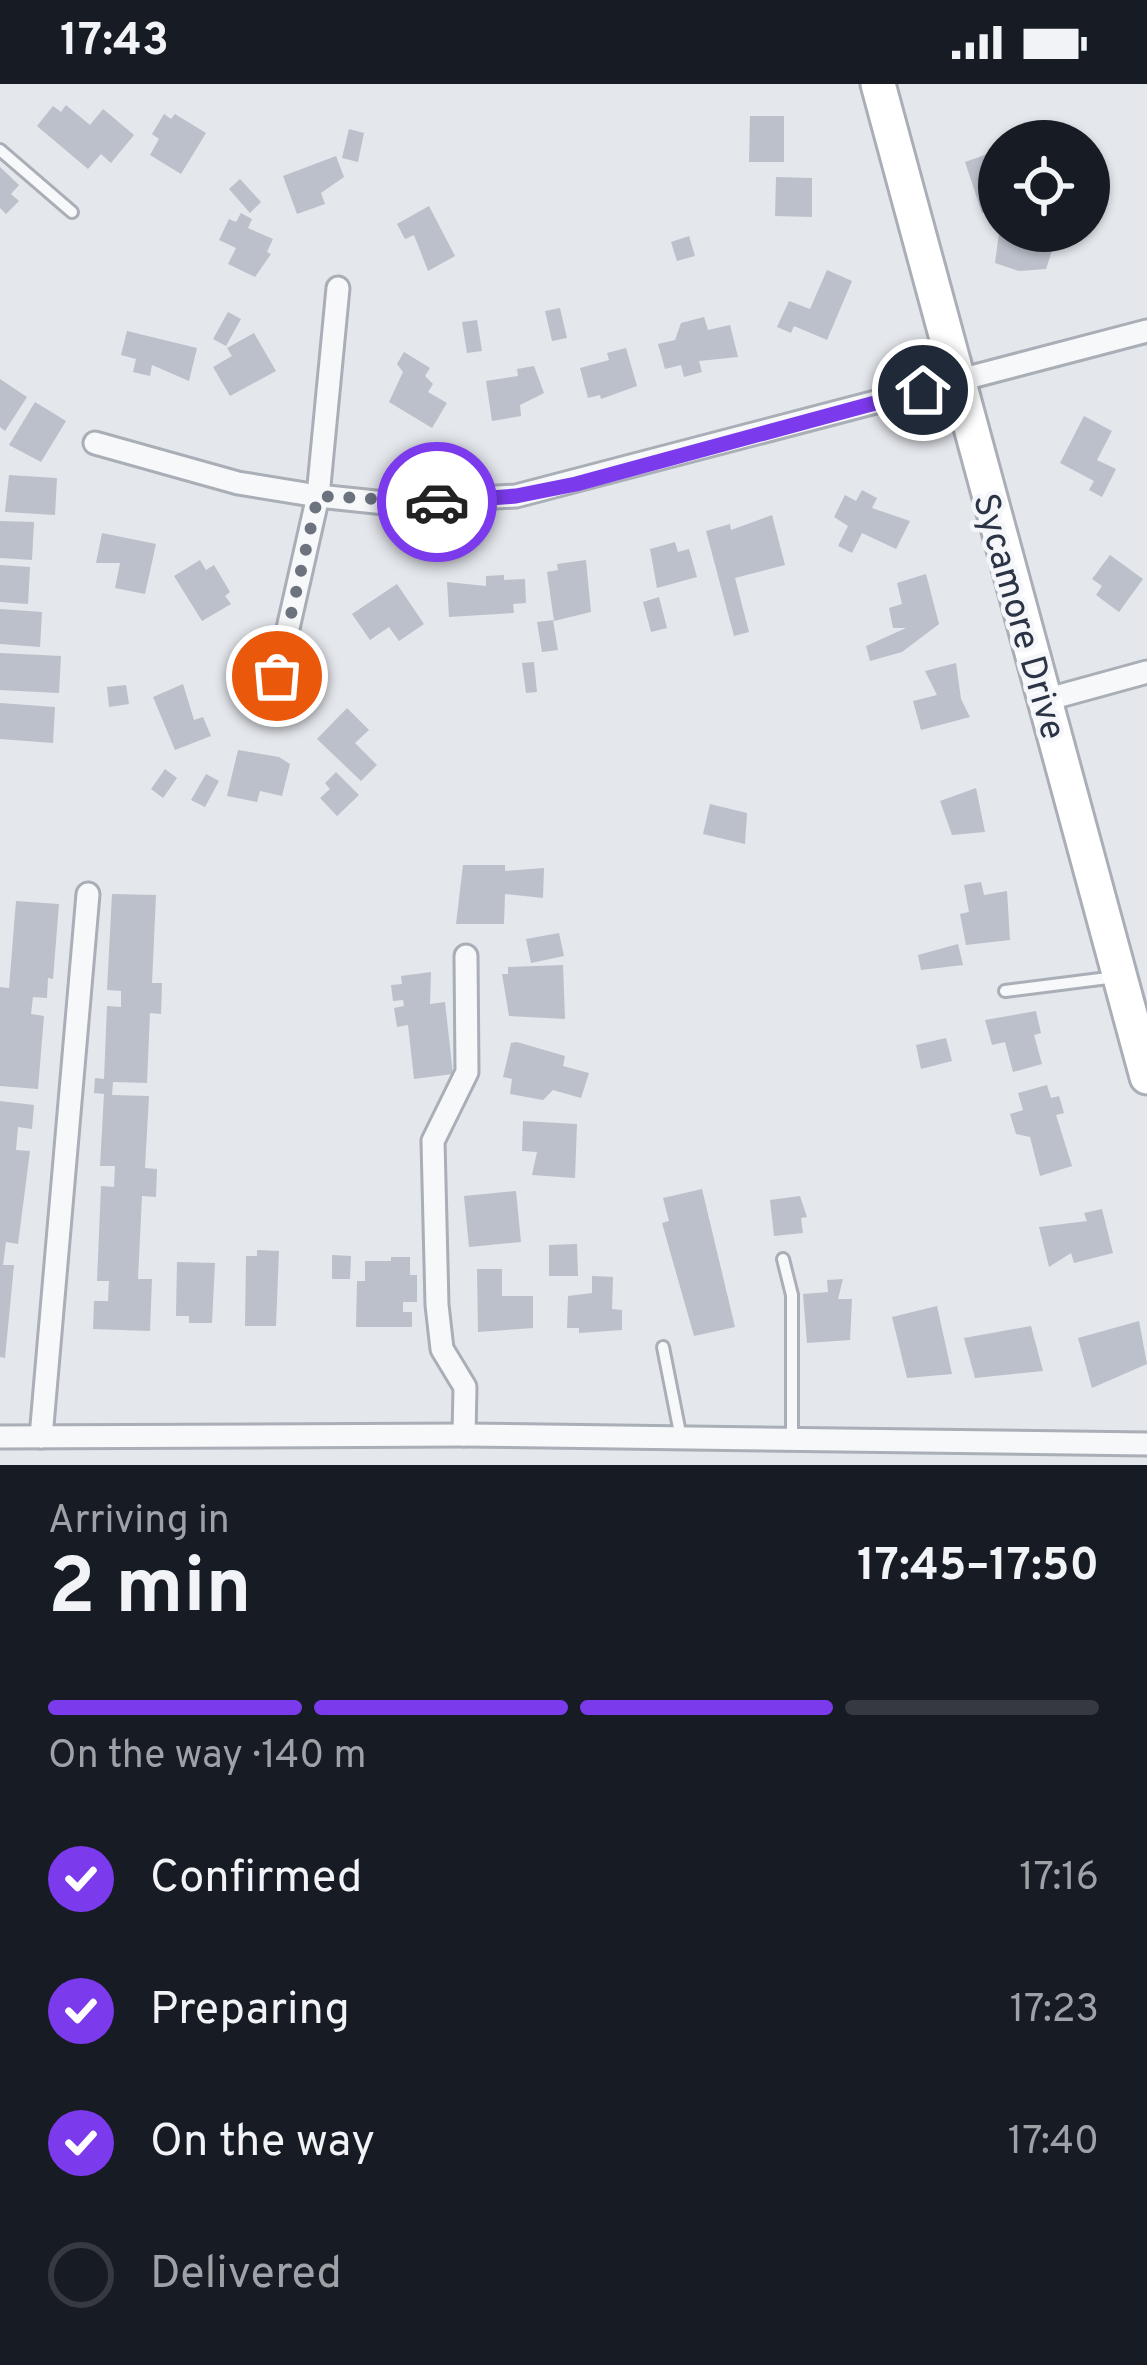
<!DOCTYPE html>
<meta charset="utf-8">
<style>
:root{--surface:#171b24;--page:#20242c;--text:#f1f3f6;--muted:#9ea1a6;--line:#363941;--accent:#7c3aed}
body{margin:0;font-family:Overpass,sans-serif;background:var(--page);color:var(--text);height:100vh;display:flex;flex-direction:column;font-size:45px;white-space:nowrap}
*{box-sizing:border-box;margin:0}
p{font-size:39px;color:var(--muted)}
.icon{flex:none;width:66px;height:66px;fill:none;stroke:currentColor;stroke-width:2;stroke-linecap:round;stroke-linejoin:round}
.map{position:relative;height:1381px;overflow:hidden}
.sheet{display:flex;flex-direction:column;background:var(--surface);flex:1}
.sheet>*{flex:none}
.fabs{position:absolute;left:978px;top:36px;display:grid;gap:24px}
.fabs a{display:grid;place-items:center;width:132px;height:132px;border-radius:50%;background:var(--surface);box-shadow:0 3px 9px #0004;font-size:60px}
.pin{position:absolute;display:grid;place-items:center;width:102px;height:102px;color:#fff;margin:-51px;border:6px solid #fff;border-radius:50%;box-shadow:0 3px 12px #0007}
.courier{position:absolute;display:grid;place-items:center;width:120px;height:120px;margin:-60px;border:9px solid #7c3aed;border-radius:50%;background:#fff;color:#222;box-shadow:0 3px 15px #0007}
.head em{font-style:normal;font-weight:700}
.head div{display:flex;flex-direction:column-reverse}
.head{display:flex;align-items:center;justify-content:space-between;height:204px;padding:0 48px}
h1{font-size:78px;font-weight:700;line-height:90px}
.bar{display:grid;grid-template-columns:repeat(4,1fr);gap:18px 12px;align-content:center;height:144px;padding:0 48px}
.bar i{height:15px;border-radius:9px;background:var(--line)}
.bar .active{background:var(--accent)}
.bar p{grid-column:span 4}
ol{padding:0 48px;list-style:none}
li{display:flex;align-items:center;gap:36px;height:132px}
li p{margin-inline-start:auto}
li .icon{padding:12px;border-radius:50%;background:var(--accent);color:#fff;stroke-width:4}
li:last-child{color:var(--muted)}
li i{width:66px;height:66px;border:6px solid var(--line);border-radius:50%}
.status{display:flex;justify-content:space-between;align-items:center;height:84px;padding:0 60px;background:var(--surface);direction:ltr}
.status svg{height:33px;fill:currentColor}
.map>svg:first-child{display:block}
.building{fill:#bbc0ca}
.lines{fill:none;stroke-linecap:round;stroke-linejoin:round}
.lane-casing{stroke:#a9aeb7;stroke-width:16}
.street-casing{stroke:#a9aeb7;stroke-width:27}
.secondary-casing{stroke:#a9aeb7;stroke-width:39}
.lane{stroke:#f7f8fa;stroke-width:10}
.street{stroke:#f7f8fa;stroke-width:21}
.secondary{stroke:#fff;stroke-width:33}
.done{stroke:#6c737f;stroke-width:12;stroke-dasharray:0 21.6}
.route{stroke:#7c3aed;stroke-width:15}
.labels{text-anchor:middle;stroke-width:9;stroke-linejoin:round;paint-order:stroke}
.street-label{font-size:36px;fill:#2b3445;stroke:#f4f6f9}
</style>
<div class="status"><b>17:43</b><svg viewBox="0 0 49 12"><path d="M0 12V9h3v3zM5 12V6h3v6zM10 12V3h3v9zM15 12V0h3v12zM26 1h20v11H26zM47 4h2v5h-2z"/></svg></div>
<div class="map">
<svg width="1147" height="1381" viewBox="0 0 1147 1381">
<rect width="100%" height="100%" fill="#e4e7ec"/>
<g class="building">
<path d="M66 21 90 41 103 25 134 51 111 79 101 70 88 85 37 42 53 22 61 28Z"/>
<path d="M164 30 171 35 175 30 206 49 181 90 150 71 159 55 152 50Z"/>
<path d="M750 32H784V78H749Z"/>
<path d="M349 45 364 49 358 78 342 74Z"/>
<path d="M999 66V124L982 129 965 78Z"/>
<path d="M336 72 344 93 321 109 325 120 297 130 283 92Z"/>
<path d="M0 83 19 101 11 110 19 117 6 130 0 124Z"/>
<path d="M776 93 812 94V133L775 132Z"/>
<path d="M240 95 261 118 250 129 229 105Z"/>
<path d="M429 122 455 172 428 187 414 151 405 155 397 140Z"/>
<path d="M241 129 252 135 248 144 273 155 267 168 271 170 255 193 228 180 236 164 219 156 229 135 236 138Z"/>
<path d="M999 149 1056 154 1046 185 1019 187 995 179Z"/>
<path d="M689 152 695 172 677 177 671 158Z"/>
<path d="M827 186 852 197 827 256 794 242 791 249 777 243 789 217 810 225Z"/>
<path d="M560 224 567 254 552 257 545 227Z"/>
<path d="M228 228 241 235 226 262 213 255Z"/>
<path d="M704 233 708 246 730 241 738 273 699 277 702 288 684 293 681 281 665 285 658 260 675 256 681 239Z"/>
<path d="M477 236 482 267 467 269 462 238Z"/>
<path d="M127 247 197 264 189 297 152 281 150 292 133 288 136 275 121 271Z"/>
<path d="M254 249 276 287 230 312 213 283 232 272 227 264Z"/>
<path d="M626 264 637 302 601 315 600 311 588 314 580 284 609 276 607 269Z"/>
<path d="M404 268 430 284 425 292 433 300 428 308 447 319 432 344 389 318 403 288 397 280Z"/>
<path d="M534 282 544 309 520 321 521 332 492 337 486 297 518 292 517 285Z"/>
<path d="M0 295 27 313 5 347 0 343Z"/>
<path d="M35 318 66 337 41 378 9 361Z"/>
<path d="M1084 332 1112 347 1097 376 1116 385 1102 413 1089 406 1094 397 1060 379Z"/>
<path d="M9 391 57 394 55 431 5 428Z"/>
<path d="M862 406 877 414 872 424 910 437 896 465 862 449 852 469 838 462 848 442 834 433 845 411 856 417Z"/>
<path d="M772 431 785 481 735 494 749 548 734 552 706 447 730 440 731 446Z"/>
<path d="M0 437 34 438 32 476 0 474Z"/>
<path d="M102 449 156 460 145 510 115 504 120 479H96Z"/>
<path d="M675 458 678 468 689 465 697 493 657 504 650 465Z"/>
<path d="M1110 471 1143 495 1119 528 1096 511 1102 502 1092 495Z"/>
<path d="M200 476 206 486 214 481 230 508 225 512 231 520 202 537 174 492Z"/>
<path d="M586 476 591 528 554 537 547 488 558 486 557 480Z"/>
<path d="M0 481 30 483 28 520 0 518Z"/>
<path d="M926 490 939 540 902 568 870 577 866 562 906 544H893L889 524 902 520 897 499Z"/>
<path d="M504 491V496L525 495 526 519 513 520 514 529 449 533 447 498 486 502V492Z"/>
<path d="M397 500 424 540 399 557 389 543 370 556 352 530Z"/>
<path d="M659 513 667 544 651 548 643 518Z"/>
<path d="M0 525 42 528 40 563 0 560Z"/>
<path d="M553 536 558 566 542 568 537 538Z"/>
<path d="M0 569 61 572 59 609 0 606Z"/>
<path d="M534 578 537 608 526 609 522 579Z"/>
<path d="M956 579 961 615 970 633 921 646 913 617 937 611 925 587Z"/>
<path d="M183 600 194 636 203 633 211 652 175 666 153 613Z"/>
<path d="M126 601 129 620 109 623 107 603Z"/>
<path d="M0 619 55 623 53 659 0 655Z"/>
<path d="M347 624 369 646 355 659 377 681 361 697 317 655Z"/>
<path d="M238 666 279 673 290 680 282 712 260 707 257 718 227 712Z"/>
<path d="M165 685 177 694 163 714 151 705Z"/>
<path d="M336 688 359 711 337 732 320 714 330 705 325 699Z"/>
<path d="M206 690 219 697 205 723 191 716Z"/>
<path d="M976 704 985 748 952 751 940 717Z"/>
<path d="M710 720 747 729 745 760 703 750Z"/>
<path d="M463 781H505V787L544 784 543 814 505 810 504 840H456Z"/>
<path d="M981 798 984 811 1007 807 1010 856 966 861 960 830 969 828 964 801Z"/>
<path d="M112 810 156 811 152 899H162L161 930 150 929 147 999 113 998 112 1011 149 1012 145 1084 157 1085 156 1113 142 1112 138 1195H152L150 1247 93 1245 94 1217H108L109 1197H97L101 1102 114 1103 115 1082H100L104 1010 94 1009 95 994 104 995 107 922 121 923V907L107 906Z"/>
<path d="M16 817 59 820 53 895 48 894 47 914 33 913 31 930 44 932 38 1005 0 1002V903L9 904Z"/>
<path d="M559 849 564 872 531 879 526 855Z"/>
<path d="M958 860 963 881 921 886 918 871Z"/>
<path d="M563 881 565 935 509 932 502 890H508V883Z"/>
<path d="M431 888 430 920 445 918 453 990 414 995 408 941 397 943 394 924 404 922 403 916 393 917 391 901 402 900 401 892Z"/>
<path d="M1036 927 1041 949 1034 951 1042 980 1013 988 1005 958 992 961 985 936Z"/>
<path d="M946 954 952 977 921 985 916 961Z"/>
<path d="M517 958 565 972 563 982 589 989 581 1014 553 1006 543 1016 510 1010 512 995 503 993 511 959Z"/>
<path d="M1047 1001 1051 1014 1059 1012 1064 1029 1056 1031 1072 1082 1040 1092 1030 1053 1016 1050 1010 1030 1023 1026 1018 1009Z"/>
<path d="M0 1017 34 1021 32 1045 18 1043 16 1066 30 1067 18 1160 6 1158 3 1181H14L5 1274 0 1273Z"/>
<path d="M523 1037 577 1040 575 1094 532 1091 537 1068 522 1067Z"/>
<path d="M702 1105 735 1243 694 1252 662 1139 669 1137 663 1114Z"/>
<path d="M516 1107 521 1158 469 1163 464 1112Z"/>
<path d="M800 1112 807 1133 801 1134 803 1149 774 1152 770 1116Z"/>
<path d="M1102 1125 1113 1169 1074 1179 1071 1169 1049 1183 1039 1143 1087 1137 1084 1129Z"/>
<path d="M577 1160 578 1192H549V1161Z"/>
<path d="M257 1166 279 1167 276 1242H245L246 1172H257Z"/>
<path d="M332 1171 351 1172 350 1195H332Z"/>
<path d="M391 1173H410V1191H417V1218H403V1228H412V1243H356L357 1197H365V1177H391Z"/>
<path d="M177 1178 215 1179 212 1239H189V1232H176Z"/>
<path d="M477 1185H502V1212H533V1244L478 1248Z"/>
<path d="M592 1192 613 1193 612 1225 622 1226V1246L579 1249V1244H567L568 1212 592 1209Z"/>
<path d="M843 1195 838 1215H852L850 1256 807 1259 803 1210 828 1208 827 1196Z"/>
<path d="M937 1222 952 1290 907 1294 892 1233Z"/>
<path d="M1139 1237 1147 1280 1092 1304 1078 1254Z"/>
<path d="M1031 1242 1043 1287 975 1294 964 1254Z"/>
</g>
<g class="lines">
<defs>
<g id="lane">
<path d="M0 66 72 128"/>
<path d="M1005 907 1116 893"/>
<path d="M783 1175 792 1211V1356"/>
<path d="M663 1263 681 1354"/>
</g>
<g id="street">
<path d="M95 359 238 399 318 412 385 419 516 412 1147 247"/>
<path d="M277 593 318 412 338 204"/>
<path d="M1045 616 1147 588"/>
<path d="M464 1351 465 1303 442 1265 437 1221 433 1057 467 988 466 872"/>
<path d="M0 1353 464 1351 1147 1360"/>
<path d="M41 1353 88 810"/>
</g>
<path id="secondary" d="M878 0 1147 993"/>
</defs>
<use href="#lane" class="lane-casing"/>
<use href="#street" class="street-casing"/>
<use href="#secondary" class="secondary-casing"/>
<use href="#lane" class="lane"/>
<use href="#street" class="street"/>
<use href="#secondary" class="secondary"/>
</g>
<g class="lines">
<path class="done" d="M277 592 318 412 437 418"/>
<path class="route" d="M437 418 516 412 576 400 923 306"/>
</g>
<g class="labels">
<g class="street-label">
<text transform="translate(1021 532) rotate(74)" y="13">Sycamore Drive</text>
</g>
</g>
</svg>
<div class="fabs">
<a><svg class="icon" aria-label="locate" viewBox="0 0 24 24"><circle cx="12" cy="12" r="6"/><path d="M12 2v4M12 18v4M2 12h4M18 12h4"/></svg></a>
</div>
<div class="pin" style="left:277px;top:592px;background:#ea580c"><svg class="icon" aria-label="bag" viewBox="0 0 24 24"><path d="M5 8h14l-1 12H6zM9 8a3 3 0 0 1 6 0"/></svg></div>
<div class="pin" style="left:923px;top:306px;background:#1f2937"><svg class="icon" aria-label="home" viewBox="0 0 24 24"><path d="M3 11l9-7 9 7M6 9v11h12V9"/></svg></div>
<div class="courier" style="left:437px;top:418px"><svg class="icon" aria-label="car" viewBox="0 0 24 24"><path d="M5 17H2v-5l4-1 3-4h7l3 4 3 1v5h-3M9 17h6M6 11h13"/><circle cx="7" cy="17" r="2"/><circle cx="17" cy="17" r="2"/></svg></div>
</div>
<section class="sheet">
<div class="head"><div><h1>2 min</h1><p>Arriving in</p></div><em>17:45–17:50</em></div>
<div class="bar"><i class="active"></i><i class="active"></i><i class="active"></i><i></i><p>On the way · 140 m</p></div>
<ol>
<li><svg class="icon" aria-label="check" viewBox="0 0 24 24"><path d="M5 12l5 5 9-10"/></svg>Confirmed<p>17:16</p></li>
<li><svg class="icon" aria-label="check" viewBox="0 0 24 24"><path d="M5 12l5 5 9-10"/></svg>Preparing<p>17:23</p></li>
<li><svg class="icon" aria-label="check" viewBox="0 0 24 24"><path d="M5 12l5 5 9-10"/></svg>On the way<p>17:40</p></li>
<li><i></i>Delivered</li>
</ol>
</section>
